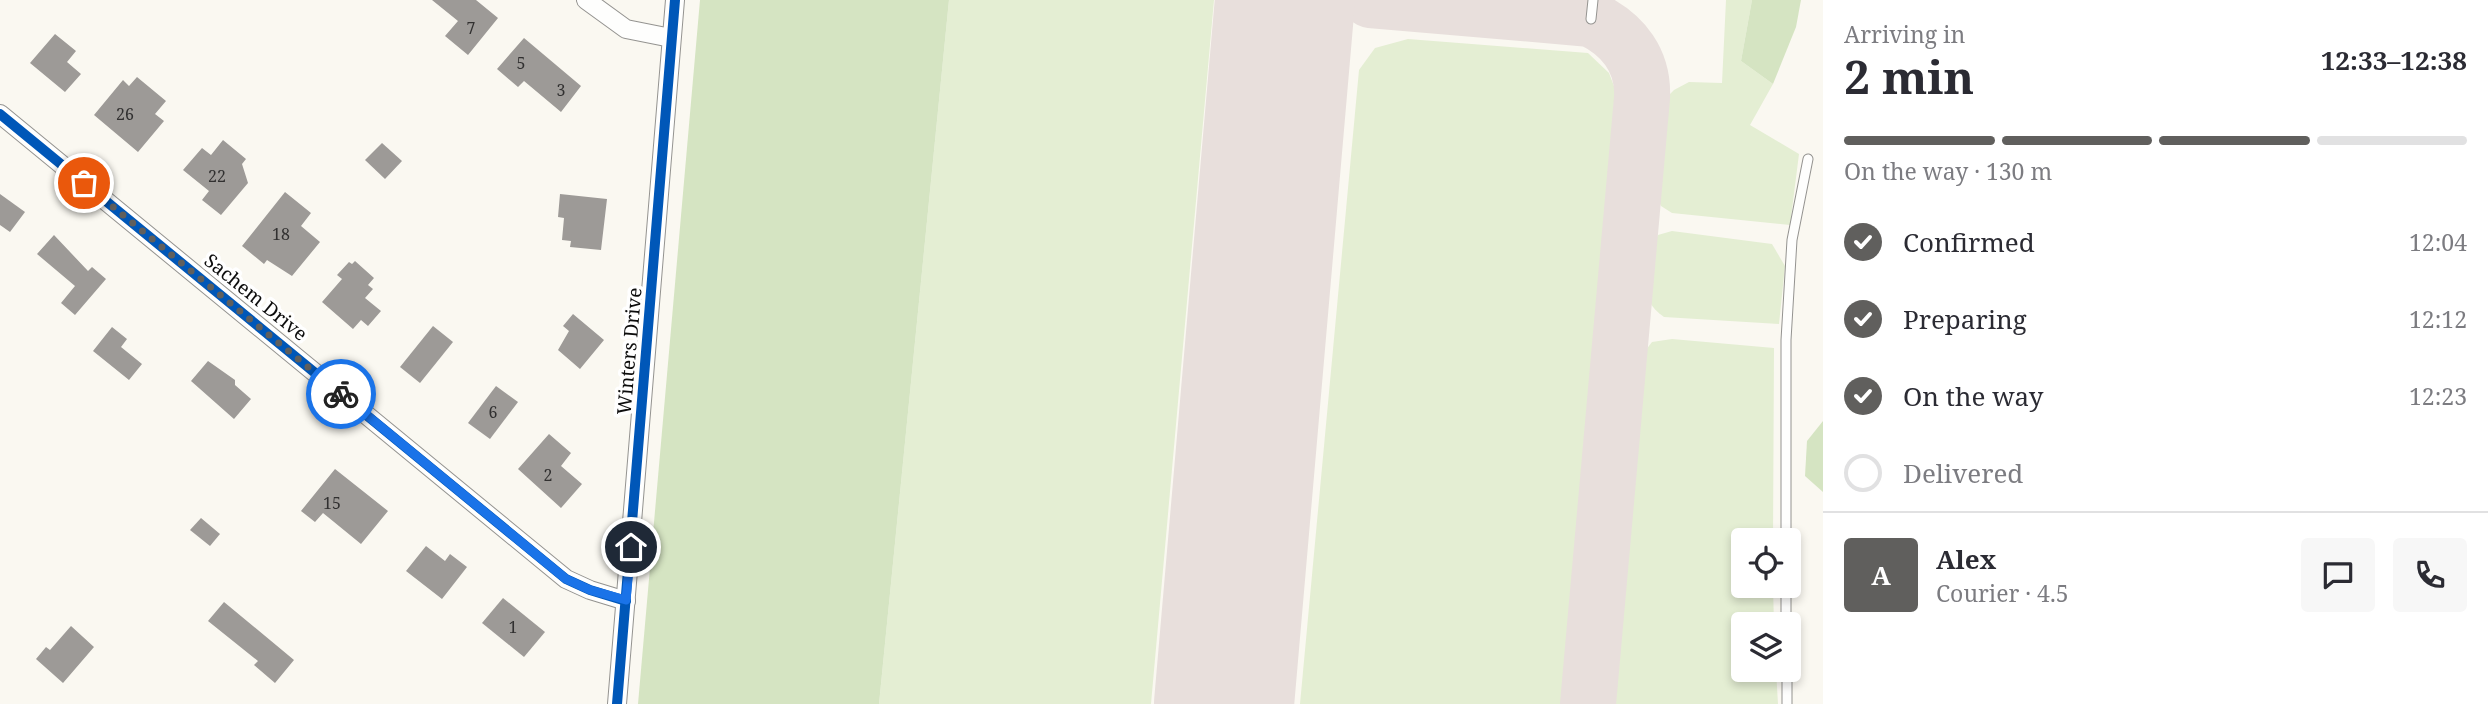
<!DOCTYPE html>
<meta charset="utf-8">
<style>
:root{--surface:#fff;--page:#f7f7f7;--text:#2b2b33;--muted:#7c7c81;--line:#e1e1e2;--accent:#605f5d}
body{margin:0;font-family:"Noto Serif",serif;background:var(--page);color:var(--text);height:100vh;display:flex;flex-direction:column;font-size:26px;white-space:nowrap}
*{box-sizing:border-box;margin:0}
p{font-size:23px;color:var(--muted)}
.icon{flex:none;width:38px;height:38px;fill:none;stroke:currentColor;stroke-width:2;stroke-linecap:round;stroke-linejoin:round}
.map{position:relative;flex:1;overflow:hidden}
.sheet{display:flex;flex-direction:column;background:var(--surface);width:665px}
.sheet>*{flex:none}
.fabs{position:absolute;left:1731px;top:528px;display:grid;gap:14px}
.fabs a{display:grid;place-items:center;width:70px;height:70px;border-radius:7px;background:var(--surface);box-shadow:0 4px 10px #0003;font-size:35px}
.pin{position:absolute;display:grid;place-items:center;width:60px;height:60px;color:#fff;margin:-30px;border:4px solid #fff;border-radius:50%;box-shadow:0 2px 7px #0007}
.courier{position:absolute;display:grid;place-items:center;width:70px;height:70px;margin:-35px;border:5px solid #1a73e8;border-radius:50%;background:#fff;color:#222;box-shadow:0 2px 9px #0007}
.summary em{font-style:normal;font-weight:700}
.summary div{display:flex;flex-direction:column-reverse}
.summary{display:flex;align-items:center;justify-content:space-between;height:119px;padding:0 21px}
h1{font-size:46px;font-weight:700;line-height:52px}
.bar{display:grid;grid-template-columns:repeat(4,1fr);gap:10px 7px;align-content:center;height:84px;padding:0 21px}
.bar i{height:9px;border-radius:5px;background:var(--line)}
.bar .on{background:var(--accent)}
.bar p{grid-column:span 4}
.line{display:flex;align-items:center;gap:18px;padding:0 21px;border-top:2px solid var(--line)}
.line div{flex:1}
.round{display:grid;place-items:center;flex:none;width:74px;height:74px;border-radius:7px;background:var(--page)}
ol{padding:0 21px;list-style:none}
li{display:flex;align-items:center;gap:21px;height:77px}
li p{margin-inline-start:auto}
li .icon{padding:7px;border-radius:50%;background:var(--accent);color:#fff;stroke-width:4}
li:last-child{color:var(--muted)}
li i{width:38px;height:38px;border:4px solid var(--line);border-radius:50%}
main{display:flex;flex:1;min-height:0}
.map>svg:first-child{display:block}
.green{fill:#e4eed3}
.forest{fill:#d5e4c2}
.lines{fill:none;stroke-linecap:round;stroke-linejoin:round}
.taxiway{stroke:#e8dfdc;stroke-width:56}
.runway{stroke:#e8dfdc;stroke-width:140}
.building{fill:#9d9a97}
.service-casing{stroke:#949390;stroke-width:11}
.minor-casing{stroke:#949390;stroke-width:20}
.service{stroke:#fefefd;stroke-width:9}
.minor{stroke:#fefefd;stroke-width:18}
.cycleway-casing{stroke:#fff;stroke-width:15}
.cycleway{stroke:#0057b8;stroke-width:10}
.done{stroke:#605f5d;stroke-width:7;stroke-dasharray:0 12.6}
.route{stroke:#1a73e8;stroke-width:9}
.labels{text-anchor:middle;stroke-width:7;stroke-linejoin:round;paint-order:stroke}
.number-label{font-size:16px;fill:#313030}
.street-label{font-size:19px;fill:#0d0d0d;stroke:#fff}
</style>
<main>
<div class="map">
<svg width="1823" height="704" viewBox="0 0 1823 704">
<rect width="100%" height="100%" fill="#faf8f1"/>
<g class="green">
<path d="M949 0H1214L1151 704H879Z"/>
<path d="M1726 0H1752L1741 61 1773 84 1750 125 1799 154 1790 225 1672 213 1661 206 1652 188 1661 103 1674 90 1689 82 1722 83Z"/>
<path d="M1408 39 1588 53 1609 73 1622 107 1568 704H1300L1359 70 1375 48Z"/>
<path d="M1672 231 1772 244 1785 266 1779 324 1664 317C1634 297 1644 263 1658 235Z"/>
<path d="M1672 339 1774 348 1773 541H1743V586H1773L1774 625H1743V670H1776L1778 704H1609L1639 359 1652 342Z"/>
</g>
<g class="forest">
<path d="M700 0H949L879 704H638Z"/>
<path d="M1752 0H1801L1796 27 1773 84 1741 61Z"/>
<path d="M1823 421V492L1805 476 1807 441Z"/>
</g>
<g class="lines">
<path class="taxiway" d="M1370 0 1591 19C1624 35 1644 61 1642 98L1588 704"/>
<path class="runway" d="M1224 704 1285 0"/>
</g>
<g class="building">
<path d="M432 0H476L498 18 468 55 445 36 458 21Z"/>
<path d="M55 34 76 51 67 62 81 74 65 92 30 63Z"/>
<path d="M524 38 581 86 561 112 524 81 518 87 497 69Z"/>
<path d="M137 77 166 101 155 114 164 121 138 152 94 115 123 80 129 86Z"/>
<path d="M223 140 246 159 242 164 248 183 221 215 202 200 209 191 183 170 202 148 211 155Z"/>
<path d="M382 143 402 161 385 179 365 160Z"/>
<path d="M285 192 311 213 301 226 320 242 292 276 267 260 264 264 242 246Z"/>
<path d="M0 194 25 212 10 232 0 225Z"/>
<path d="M560 194 607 199 601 250 570 247 571 241 562 240 564 218 558 217Z"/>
<path d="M54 235 88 271 92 267 106 279 75 315 61 303 75 286 37 254Z"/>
<path d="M355 261 374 278 368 285 373 289 365 298 381 311 368 326 361 320 353 329 322 302 342 279 337 275 349 262 352 264Z"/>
<path d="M573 314 604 340 580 369 558 350 569 331 563 326Z"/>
<path d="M433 326 453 342 420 383 400 367Z"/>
<path d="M112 327 127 339 121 347 142 364 129 380 93 351Z"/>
<path d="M208 361 235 380V385L251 399 234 419 191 381Z"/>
<path d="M496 386 518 402 490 439 468 423Z"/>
<path d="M549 434 571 453 561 466 582 484 561 508 518 469Z"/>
<path d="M335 469 388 511 361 544 323 513 315 522 301 511Z"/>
<path d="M201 518 220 534 210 546 190 530Z"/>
<path d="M426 546 445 561 450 554 467 567 442 599 406 571Z"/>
<path d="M503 598 545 632 524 657 482 623Z"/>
<path d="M224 602 294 660 275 683 254 665 258 661 208 621Z"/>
<path d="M71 626 94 647 63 683 36 659 46 647 50 650Z"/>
</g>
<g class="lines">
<defs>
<g id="service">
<path d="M1591 19 1593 0"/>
<path d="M1786 541V340L1792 240 1808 159"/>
<path d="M1786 586V625"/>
<path d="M1787 670V704"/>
</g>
<g id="minor">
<path d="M586 0 626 29 671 38"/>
<path d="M0 114 566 579 590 590 626 601"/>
<path d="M617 704 675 0"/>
</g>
</defs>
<use href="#service" class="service-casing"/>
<use href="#minor" class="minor-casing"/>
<use href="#service" class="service"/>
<use href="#minor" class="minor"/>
<defs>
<g id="cycleway">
<path d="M0 114 566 579 590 590 626 601"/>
<path d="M617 704 675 0"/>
</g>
</defs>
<use href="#cycleway" class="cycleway-casing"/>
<use href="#cycleway" class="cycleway"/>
</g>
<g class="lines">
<path class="done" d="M84 183 341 394"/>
<path class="route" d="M341 394 566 579 590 590 626 600 631 547"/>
</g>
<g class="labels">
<g class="number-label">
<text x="471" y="34">7</text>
<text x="521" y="69">5</text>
<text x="561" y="96">3</text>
<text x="125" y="120">26</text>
<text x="217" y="182">22</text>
<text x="281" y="240">18</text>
<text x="493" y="418">6</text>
<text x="548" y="481">2</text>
<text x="332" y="509">15</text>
<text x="513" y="633">1</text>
</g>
<g class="street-label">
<text transform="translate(256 297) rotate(39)" y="7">Sachem Drive</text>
<text transform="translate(629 351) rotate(-85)" y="7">Winters Drive</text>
</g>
</g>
</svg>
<div class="fabs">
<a><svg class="icon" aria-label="locate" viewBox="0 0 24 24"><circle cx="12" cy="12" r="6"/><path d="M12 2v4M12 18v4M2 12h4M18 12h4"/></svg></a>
<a><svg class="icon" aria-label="layers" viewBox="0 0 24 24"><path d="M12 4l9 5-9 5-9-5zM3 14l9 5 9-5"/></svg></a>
</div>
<div class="pin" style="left:84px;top:183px;background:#ea580c"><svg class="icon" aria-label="bag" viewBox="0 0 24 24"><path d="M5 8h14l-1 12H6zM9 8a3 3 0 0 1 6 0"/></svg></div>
<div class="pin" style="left:631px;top:547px;background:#1f2937"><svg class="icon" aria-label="home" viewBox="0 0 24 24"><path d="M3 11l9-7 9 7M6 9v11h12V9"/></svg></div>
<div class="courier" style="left:341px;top:394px"><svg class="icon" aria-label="bike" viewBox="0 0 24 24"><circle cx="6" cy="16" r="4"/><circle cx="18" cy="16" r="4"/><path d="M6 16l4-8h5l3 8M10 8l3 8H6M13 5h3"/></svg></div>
</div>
<section class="sheet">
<div class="summary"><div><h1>2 min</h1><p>Arriving in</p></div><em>12:33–12:38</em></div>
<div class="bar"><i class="on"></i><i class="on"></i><i class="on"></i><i></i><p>On the way · 130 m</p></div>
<ol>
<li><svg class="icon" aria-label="check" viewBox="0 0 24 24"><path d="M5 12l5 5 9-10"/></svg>Confirmed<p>12:04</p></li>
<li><svg class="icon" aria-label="check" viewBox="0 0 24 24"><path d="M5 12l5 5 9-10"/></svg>Preparing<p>12:12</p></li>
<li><svg class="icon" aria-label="check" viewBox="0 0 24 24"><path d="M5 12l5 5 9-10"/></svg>On the way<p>12:23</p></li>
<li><i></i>Delivered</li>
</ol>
<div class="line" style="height:126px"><b class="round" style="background:var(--accent);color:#fff">A</b><div><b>Alex</b><p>Courier · 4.5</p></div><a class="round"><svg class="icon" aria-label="chat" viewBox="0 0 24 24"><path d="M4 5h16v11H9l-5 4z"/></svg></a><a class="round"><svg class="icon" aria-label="phone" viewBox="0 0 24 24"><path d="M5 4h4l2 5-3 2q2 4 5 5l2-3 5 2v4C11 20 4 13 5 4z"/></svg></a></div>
</section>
</main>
